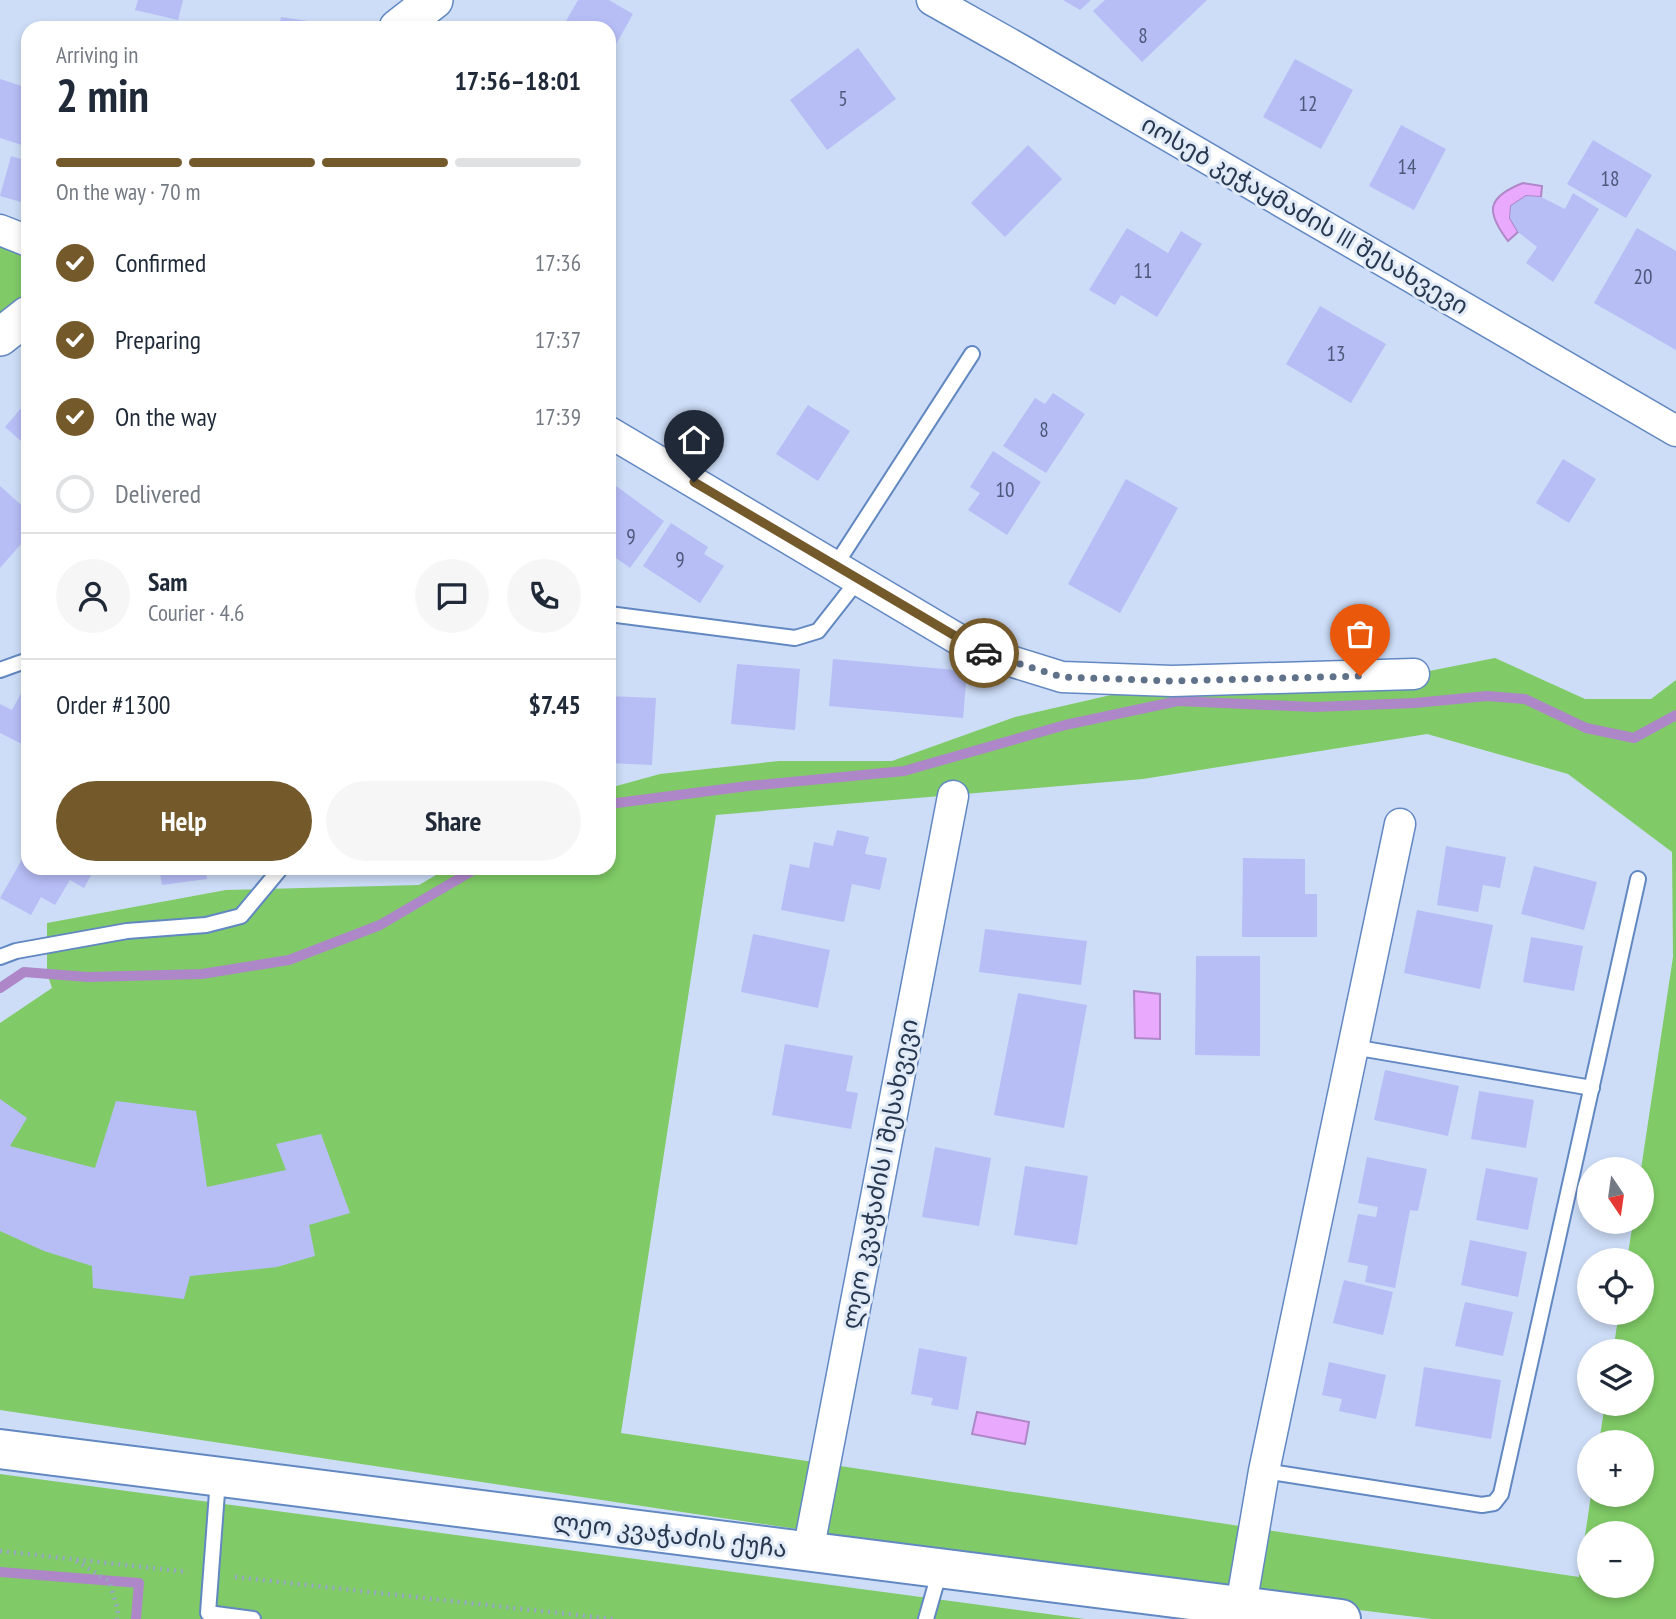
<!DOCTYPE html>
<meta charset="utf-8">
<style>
:root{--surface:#fff;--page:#f6f6f7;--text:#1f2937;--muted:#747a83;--line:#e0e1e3;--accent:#74592b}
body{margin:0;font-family:"PT Sans Narrow","Noto Sans Georgian",sans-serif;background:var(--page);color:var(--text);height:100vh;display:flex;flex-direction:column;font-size:26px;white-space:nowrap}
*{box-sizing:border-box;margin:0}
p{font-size:23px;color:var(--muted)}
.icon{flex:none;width:38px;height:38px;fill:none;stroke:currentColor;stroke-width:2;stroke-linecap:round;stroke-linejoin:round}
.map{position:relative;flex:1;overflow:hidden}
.panel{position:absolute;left:21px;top:21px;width:595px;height:854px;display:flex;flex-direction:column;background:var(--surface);border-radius:21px;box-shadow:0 4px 10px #0003}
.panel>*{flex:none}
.needle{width:46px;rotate:167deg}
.fabs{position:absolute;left:1577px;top:1157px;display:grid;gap:14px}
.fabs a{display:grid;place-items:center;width:77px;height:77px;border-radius:50%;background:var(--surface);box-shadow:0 4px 10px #0003;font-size:35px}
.pin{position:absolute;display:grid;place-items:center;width:60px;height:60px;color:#fff;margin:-72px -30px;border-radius:50% 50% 50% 0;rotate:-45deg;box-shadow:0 0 7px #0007}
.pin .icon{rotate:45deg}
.courier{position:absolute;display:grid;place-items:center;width:70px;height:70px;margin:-35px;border:5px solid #74592b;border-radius:50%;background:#fff;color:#222;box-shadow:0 2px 9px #0007}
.headline em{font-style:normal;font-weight:600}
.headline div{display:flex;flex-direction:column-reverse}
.headline{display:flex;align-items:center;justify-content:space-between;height:119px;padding:0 35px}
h1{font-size:46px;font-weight:600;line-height:52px}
.bar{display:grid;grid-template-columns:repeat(4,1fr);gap:10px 7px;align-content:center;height:84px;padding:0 35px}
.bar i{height:9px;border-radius:5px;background:var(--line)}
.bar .selected{background:var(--accent)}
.bar p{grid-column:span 4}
.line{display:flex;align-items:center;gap:18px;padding:0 35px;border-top:2px solid var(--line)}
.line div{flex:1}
.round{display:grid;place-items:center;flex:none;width:74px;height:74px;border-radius:37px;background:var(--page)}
ol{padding:0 35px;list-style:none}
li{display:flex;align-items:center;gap:21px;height:77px}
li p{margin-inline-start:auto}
li .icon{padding:7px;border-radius:50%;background:var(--accent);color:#fff;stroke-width:4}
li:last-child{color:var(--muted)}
li i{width:38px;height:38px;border:4px solid var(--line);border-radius:50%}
.primary-button{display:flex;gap:14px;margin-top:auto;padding:14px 35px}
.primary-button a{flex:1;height:80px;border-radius:42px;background:var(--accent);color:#fff;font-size:28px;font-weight:600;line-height:80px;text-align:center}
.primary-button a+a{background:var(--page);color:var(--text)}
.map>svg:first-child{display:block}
.green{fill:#80cb67;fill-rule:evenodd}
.water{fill:#e9a9fc;stroke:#ae87c8;stroke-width:2}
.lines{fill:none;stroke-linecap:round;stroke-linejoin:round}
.stream{stroke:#ae87c8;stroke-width:10}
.building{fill:#b7bef6}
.service-casing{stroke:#6288c2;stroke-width:18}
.minor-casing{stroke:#6288c2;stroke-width:33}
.tertiary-casing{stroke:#6288c2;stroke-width:40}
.secondary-casing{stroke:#6288c2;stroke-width:42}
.path{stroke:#96a6c0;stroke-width:4.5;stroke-dasharray:2 5;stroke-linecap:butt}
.service{stroke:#fff;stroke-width:14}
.minor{stroke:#fff;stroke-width:30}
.tertiary{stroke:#fff;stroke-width:37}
.secondary{stroke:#fff;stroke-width:38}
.done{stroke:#60718a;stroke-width:7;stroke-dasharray:0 12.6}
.route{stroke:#74592b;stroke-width:9}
.labels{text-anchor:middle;stroke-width:6;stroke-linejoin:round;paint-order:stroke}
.number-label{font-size:21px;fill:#4a5979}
.street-label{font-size:24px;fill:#26374f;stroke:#e1eaf7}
</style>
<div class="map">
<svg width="1676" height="1619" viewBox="0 0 1676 1619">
<rect width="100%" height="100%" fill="#cdddf7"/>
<g class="green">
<path d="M0 242 28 261V314L0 335Z"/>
<path d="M1495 658 1585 699H1651L1676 680V1619H1432L1238 1595 0 1410V1023L52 988 47 973V923L226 890 419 885 448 868H609V788L660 774 779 761H892L1015 717 1172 681 1414 674ZM1427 734 1568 774 1672 852 1673 957 1641 1169 1642 1222H1633L1627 1260H1642V1312L1619 1313 1613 1351H1642V1404H1605L1599 1442H1642V1494L1591 1495 1579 1577 621 1433 716 815 1143 779ZM1589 1533H1642V1586H1589Z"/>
<path d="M0 1474 1085 1619H0Z"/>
</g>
<g class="water">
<path d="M1523 183 1542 186 1541 197 1526 196 1511 206 1510 218 1518 232 1508 241C1485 211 1487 197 1523 183Z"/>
<path d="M1134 991 1160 994V1039L1135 1038Z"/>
<path d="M977 1412 1029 1422 1025 1444 972 1434Z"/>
</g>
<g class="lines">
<g class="stream">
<path d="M609 804 748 786 904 771 1065 725 1178 701 1314 707 1415 703 1487 696 1525 699 1586 728 1634 738 1676 715"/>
<path d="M0 988 24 972 88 977 202 974 289 960 380 925 477 868"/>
<path d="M0 1572 139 1583 136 1619"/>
</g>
</g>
<g class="building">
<path d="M138 0H183L178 20 135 10Z"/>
<path d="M578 0H609L633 14 609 57V28H562Z"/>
<path d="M1063 0H1091L1080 10Z"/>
<path d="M1105 0H1207L1142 62 1093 11Z"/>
<path d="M281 17 308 21 307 28H279Z"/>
<path d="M858 48 896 99 827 150 790 100Z"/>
<path d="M1295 59 1353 90 1321 149 1263 117Z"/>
<path d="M0 79 28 88V127L22 145 0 138Z"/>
<path d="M1401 125 1446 149 1414 210 1369 186Z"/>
<path d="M1593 140 1652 175 1626 218 1567 184Z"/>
<path d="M1028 145 1062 179 1005 237 971 203Z"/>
<path d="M11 156 28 161V204L0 196Z"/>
<path d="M1573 193 1599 209 1553 282 1526 263 1537 247 1518 232 1510 218 1511 206 1526 196 1541 197 1565 209Z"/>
<path d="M1127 228 1168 253 1181 231 1202 244 1157 317 1121 295 1115 305 1089 290Z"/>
<path d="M1637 228 1676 251V350L1594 303Z"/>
<path d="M1320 306 1386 344 1351 403 1286 364Z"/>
<path d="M1053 393 1085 414 1046 473 1003 446 1035 398 1045 404Z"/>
<path d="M28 400V447L5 427Z"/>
<path d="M808 405 850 431 818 481 776 454Z"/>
<path d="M993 451 1041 482 1007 535 968 510 980 493 970 487Z"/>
<path d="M1563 459 1596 479 1569 523 1536 503Z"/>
<path d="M1126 479 1178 508 1120 613 1068 584Z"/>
<path d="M612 483 664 521 630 568 609 553V486Z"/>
<path d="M0 486 28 511V536L0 568Z"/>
<path d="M671 523 708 547 704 554 724 566 700 603 643 566Z"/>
<path d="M833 659 967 671 963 718 829 706Z"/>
<path d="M737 664 800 669 795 730 731 724Z"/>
<path d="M24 688 28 690V747L0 733V704L12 710Z"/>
<path d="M609 696 656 698 652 765 609 763Z"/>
<path d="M837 830 869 837 865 854 887 858 880 890 852 884 844 922 781 910 790 864 809 868 814 842 833 846Z"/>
<path d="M1446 846 1506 857 1500 888 1483 885 1478 912 1437 905Z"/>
<path d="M28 849V868H95L84 888 70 880 55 905 41 897 31 915 0 898Z"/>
<path d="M1243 858 1305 859V894H1317V937H1242Z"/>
<path d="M1534 866 1597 882 1584 930 1521 914Z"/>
<path d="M159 868H206L207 879 162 885Z"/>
<path d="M1417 910 1493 925 1480 989 1404 973Z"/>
<path d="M985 929 1087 941 1081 985 979 972Z"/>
<path d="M753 934 830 950 818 1008 741 992Z"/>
<path d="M1531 937 1583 946 1574 991 1523 982Z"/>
<path d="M1196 956H1260V1056L1195 1055Z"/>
<path d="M1018 993 1087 1005 1064 1128 994 1115Z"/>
<path d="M785 1044 853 1056 846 1091 858 1093 851 1129 772 1115Z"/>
<path d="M1385 1070 1459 1086 1448 1136 1374 1120Z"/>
<path d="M1479 1091 1534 1100 1526 1148 1471 1139Z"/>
<path d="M0 1099 27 1118 10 1146 95 1168 116 1101 196 1111 207 1187 286 1170 276 1144 321 1134 350 1213 309 1225 315 1256 277 1267 190 1276 184 1299 93 1288 92 1266 44 1251 0 1231Z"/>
<path d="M935 1147 991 1158 979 1226 922 1217Z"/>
<path d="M1367 1157 1427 1169 1418 1211 1410 1210 1395 1288 1365 1282 1368 1266 1348 1262 1358 1214 1376 1217 1378 1207 1358 1203Z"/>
<path d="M1025 1166 1088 1176 1077 1245 1014 1235Z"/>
<path d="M1486 1168 1538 1178 1528 1230 1476 1220Z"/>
<path d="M1470 1240 1527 1252 1518 1297 1461 1285Z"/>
<path d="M1344 1280 1393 1292 1383 1335 1333 1323Z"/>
<path d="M1465 1302 1513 1312 1503 1356 1455 1346Z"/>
<path d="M919 1348 967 1357 958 1410 931 1405 933 1398 911 1394Z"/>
<path d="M1329 1362 1386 1375 1376 1419 1339 1411 1342 1399 1322 1395Z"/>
<path d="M1424 1367 1501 1380 1491 1439 1415 1426Z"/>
</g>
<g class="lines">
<defs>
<g id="service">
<path d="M835 566 972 354"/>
<path d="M609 614 795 638 818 631 858 580"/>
<path d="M0 670 28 660"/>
<path d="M0 957 16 951 127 931 206 925 241 916 281 868"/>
<path d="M1353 1047 1592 1088"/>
<path d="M1264 1471 1482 1505 1494 1503 1501 1494 1638 879"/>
<path d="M218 1479 208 1613 253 1619"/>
<path d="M926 1619 940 1570"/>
</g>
<g id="minor">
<path d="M932 0 1021 50 1676 431"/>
<path d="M0 230 28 241"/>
<path d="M609 432 978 651 1062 677 1172 681 1414 674"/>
<path d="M808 1552 953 796"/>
<path d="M1241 1606 1264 1471 1400 824"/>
</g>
<g id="tertiary">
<path d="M398 28 434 0"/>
<path d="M0 337 28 315"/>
</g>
<path id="secondary" d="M0 1449 1341 1619"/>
</defs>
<use href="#service" class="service-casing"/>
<use href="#minor" class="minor-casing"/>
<use href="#tertiary" class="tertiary-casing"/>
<use href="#secondary" class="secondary-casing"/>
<g class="path">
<path d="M0 1551 188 1572"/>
<path d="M76 1561 109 1581 118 1610 117 1619"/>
<path d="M235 1577 613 1619"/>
</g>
<use href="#service" class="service"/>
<use href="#minor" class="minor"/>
<use href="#tertiary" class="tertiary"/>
<use href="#secondary" class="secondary"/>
</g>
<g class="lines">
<path class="done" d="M984 653 1062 677 1172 681 1360 676"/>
<path class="route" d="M694 482 984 653"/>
</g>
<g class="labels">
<g class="number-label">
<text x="1143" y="43">8</text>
<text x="843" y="106">5</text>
<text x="1308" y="111">12</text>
<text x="1407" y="174">14</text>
<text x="1610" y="186">18</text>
<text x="1143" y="278">11</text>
<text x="1643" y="284">20</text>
<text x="1336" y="361">13</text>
<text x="1044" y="437">8</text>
<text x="1005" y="497">10</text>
<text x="631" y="544">9</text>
<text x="680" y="567">9</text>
</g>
<g class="street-label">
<text transform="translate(1305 215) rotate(30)" y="8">იოსებ კეჭაყმაძის III შესახვევი</text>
<text transform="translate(880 1174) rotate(-79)" y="8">ლეო კვაჭაძის I შესახვევი</text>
<text transform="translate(670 1535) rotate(7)" y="8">ლეო კვაჭაძის ქუჩა</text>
</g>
</g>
</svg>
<div class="fabs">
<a><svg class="needle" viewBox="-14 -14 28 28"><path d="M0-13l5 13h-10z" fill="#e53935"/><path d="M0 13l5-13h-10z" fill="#747a83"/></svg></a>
<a><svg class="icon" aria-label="locate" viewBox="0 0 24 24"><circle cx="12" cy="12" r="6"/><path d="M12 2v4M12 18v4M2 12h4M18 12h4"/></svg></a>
<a><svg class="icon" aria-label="layers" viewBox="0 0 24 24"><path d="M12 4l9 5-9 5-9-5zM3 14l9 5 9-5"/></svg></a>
<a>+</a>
<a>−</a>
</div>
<div class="pin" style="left:1360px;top:676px;background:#ea580c"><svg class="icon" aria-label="bag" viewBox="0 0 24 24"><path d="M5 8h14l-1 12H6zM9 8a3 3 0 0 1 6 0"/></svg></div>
<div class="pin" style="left:694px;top:482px;background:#1f2937"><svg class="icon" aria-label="home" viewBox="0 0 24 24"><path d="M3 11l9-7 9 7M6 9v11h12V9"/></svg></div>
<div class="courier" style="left:984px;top:653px"><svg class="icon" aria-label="car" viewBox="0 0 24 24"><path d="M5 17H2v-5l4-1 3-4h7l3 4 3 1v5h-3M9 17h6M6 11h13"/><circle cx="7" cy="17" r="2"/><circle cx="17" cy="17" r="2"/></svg></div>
<section class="panel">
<div class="headline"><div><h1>2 min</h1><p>Arriving in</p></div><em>17:56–18:01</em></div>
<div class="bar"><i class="selected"></i><i class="selected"></i><i class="selected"></i><i></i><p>On the way · 70 m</p></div>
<ol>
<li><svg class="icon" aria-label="check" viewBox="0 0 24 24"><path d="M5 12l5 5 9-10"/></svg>Confirmed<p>17:36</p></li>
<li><svg class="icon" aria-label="check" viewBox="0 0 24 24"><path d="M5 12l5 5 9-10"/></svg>Preparing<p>17:37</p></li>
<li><svg class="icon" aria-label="check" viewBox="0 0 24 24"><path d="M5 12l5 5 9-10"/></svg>On the way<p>17:39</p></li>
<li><i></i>Delivered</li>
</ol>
<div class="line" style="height:126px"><a class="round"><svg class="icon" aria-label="person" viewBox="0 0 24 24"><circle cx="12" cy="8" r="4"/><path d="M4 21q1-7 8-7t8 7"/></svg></a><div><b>Sam</b><p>Courier · 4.6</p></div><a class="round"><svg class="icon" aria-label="chat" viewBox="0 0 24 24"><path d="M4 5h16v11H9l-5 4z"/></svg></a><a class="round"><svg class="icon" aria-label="phone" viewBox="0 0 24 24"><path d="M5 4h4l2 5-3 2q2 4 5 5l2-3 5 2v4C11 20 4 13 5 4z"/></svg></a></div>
<div class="line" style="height:91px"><div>Order #1300</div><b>$7.45</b></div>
<div class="primary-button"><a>Help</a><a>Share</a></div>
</section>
</div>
